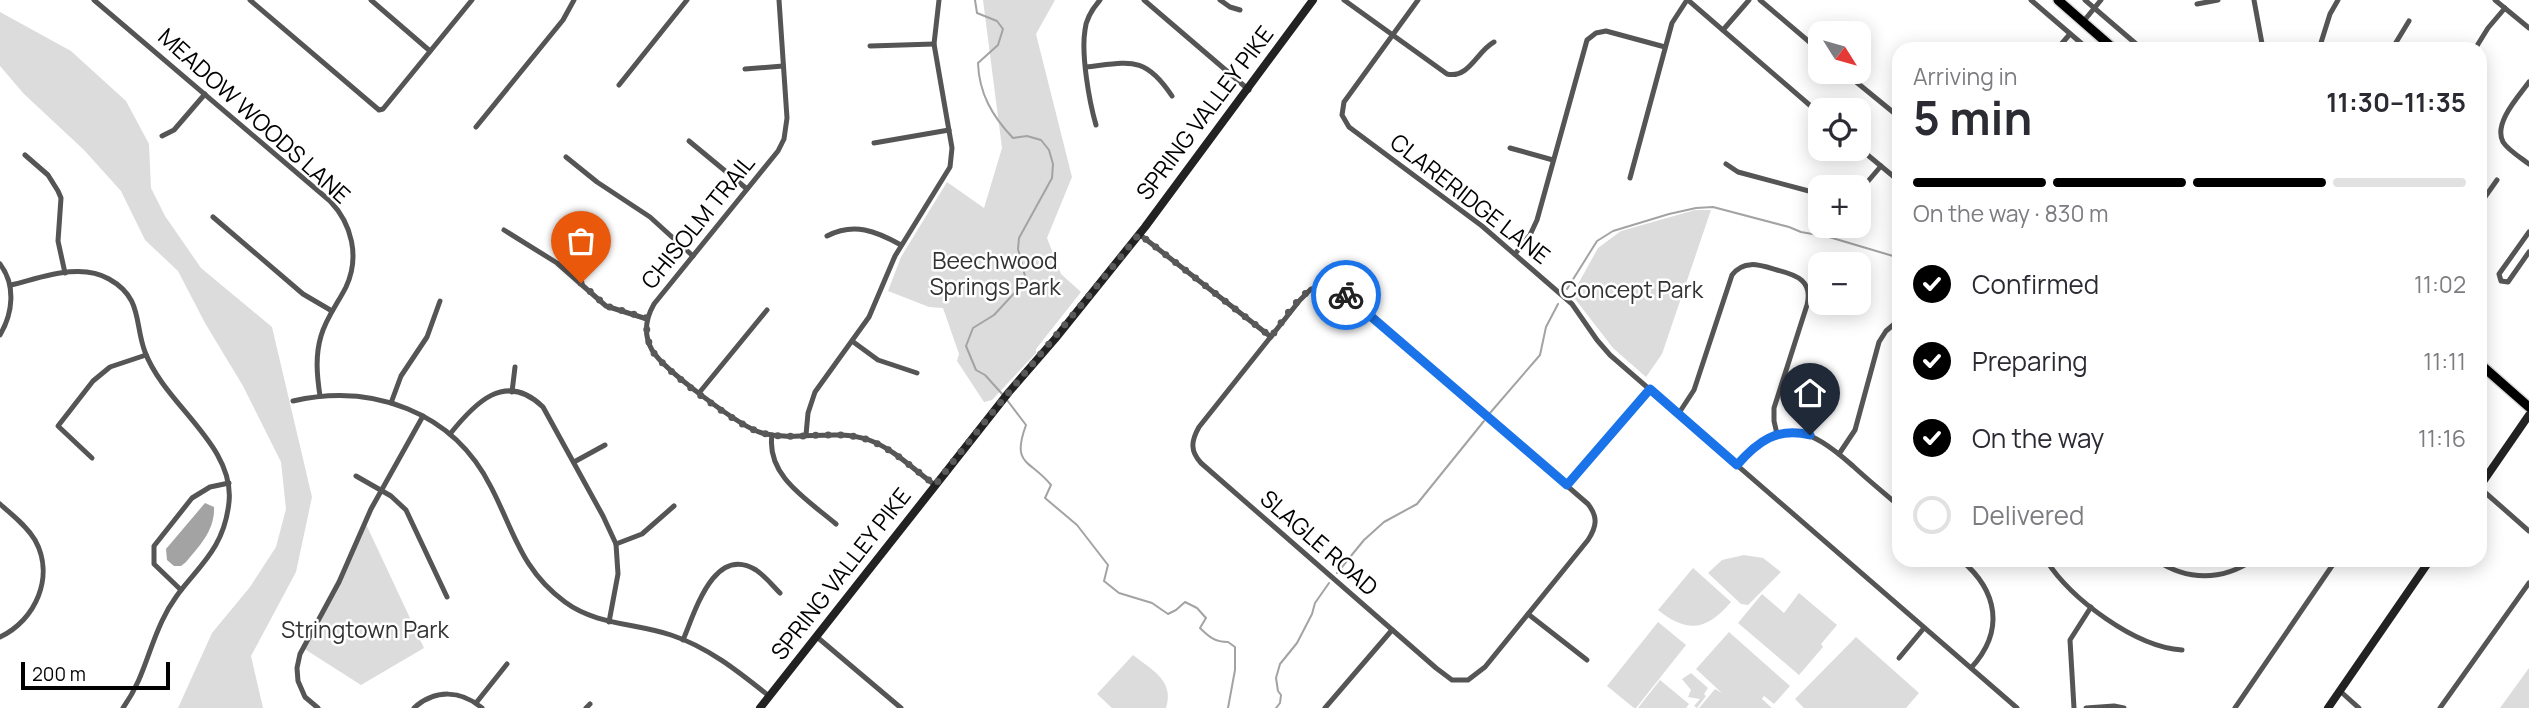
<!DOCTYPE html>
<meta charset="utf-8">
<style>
:root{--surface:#fff;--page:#f2f2f3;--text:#2b2b33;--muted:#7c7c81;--line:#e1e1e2;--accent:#000}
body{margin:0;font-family:Manrope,sans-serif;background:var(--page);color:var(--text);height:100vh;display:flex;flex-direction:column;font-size:26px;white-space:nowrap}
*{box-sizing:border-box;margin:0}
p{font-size:23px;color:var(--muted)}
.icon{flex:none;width:38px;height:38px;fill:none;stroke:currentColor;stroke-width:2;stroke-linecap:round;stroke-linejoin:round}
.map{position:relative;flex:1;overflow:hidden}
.sheet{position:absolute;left:1892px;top:42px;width:595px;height:525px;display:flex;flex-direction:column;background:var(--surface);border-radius:21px;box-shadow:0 4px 18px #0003}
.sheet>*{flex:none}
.needle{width:46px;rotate:127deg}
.fabs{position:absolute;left:1808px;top:21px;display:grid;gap:14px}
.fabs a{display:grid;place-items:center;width:63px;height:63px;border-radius:14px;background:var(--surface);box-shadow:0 4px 18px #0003;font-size:35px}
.scale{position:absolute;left:21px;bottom:18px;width:149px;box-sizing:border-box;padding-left:7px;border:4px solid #000;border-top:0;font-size:19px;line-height:24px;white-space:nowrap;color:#000;-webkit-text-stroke:5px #fff;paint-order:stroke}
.pin{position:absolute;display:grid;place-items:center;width:60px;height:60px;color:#fff;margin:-72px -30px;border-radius:50% 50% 50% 0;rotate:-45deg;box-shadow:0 0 7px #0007}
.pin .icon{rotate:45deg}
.courier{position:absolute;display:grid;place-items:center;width:70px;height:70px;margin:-35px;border:5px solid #1a73e8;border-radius:50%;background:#fff;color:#222;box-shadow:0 2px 9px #0007}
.head em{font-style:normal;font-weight:700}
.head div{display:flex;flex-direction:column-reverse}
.head{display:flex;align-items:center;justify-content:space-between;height:119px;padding:0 21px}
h1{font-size:46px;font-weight:700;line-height:52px}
.bar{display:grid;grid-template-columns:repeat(4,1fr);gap:10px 7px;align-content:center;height:84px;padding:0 21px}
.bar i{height:9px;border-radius:5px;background:var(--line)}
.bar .current{background:var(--accent)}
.bar p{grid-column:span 4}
ol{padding:0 21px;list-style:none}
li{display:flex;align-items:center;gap:21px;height:77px}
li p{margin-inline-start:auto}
li .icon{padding:7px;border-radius:50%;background:var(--accent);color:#fff;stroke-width:4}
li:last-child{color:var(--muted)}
li i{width:38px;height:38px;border:4px solid var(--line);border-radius:50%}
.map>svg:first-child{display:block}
.green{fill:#dcdcdc}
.water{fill:#a3a3a3}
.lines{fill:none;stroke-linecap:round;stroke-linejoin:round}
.stream{stroke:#a3a3a3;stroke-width:2}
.primary-casing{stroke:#dbdbdb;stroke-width:12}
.street{stroke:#555;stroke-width:5}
.secondary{stroke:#222;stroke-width:8}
.primary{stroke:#000;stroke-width:9}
.done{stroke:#595959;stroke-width:7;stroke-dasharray:0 12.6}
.route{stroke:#1a73e8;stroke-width:9}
.labels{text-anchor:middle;stroke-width:5;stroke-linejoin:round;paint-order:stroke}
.street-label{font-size:23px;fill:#000;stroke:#fff}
.park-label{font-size:23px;fill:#333;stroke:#fff}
</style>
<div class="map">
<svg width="2529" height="708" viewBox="0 0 2529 708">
<rect width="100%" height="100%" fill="#fff"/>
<g class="green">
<path d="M983 0H1055L1036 34 1072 177 1047 238 1061 274 1081 292 1036 349V353L992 400 984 402 957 361 959 354 943 308 929 307 888 291 901 257 947 182 984 208 1002 148Z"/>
<path d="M0 12 71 51 126 101 149 144 151 188 165 216 201 268 272 327 312 497 296 572 251 656 263 708H178L212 633 250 587 276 547 286 509 281 462 243 386 205 323 178 271 145 240 121 191 84 150 24 94 0 66Z"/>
<path d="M1695 210H1711L1662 354 1646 377 1613 348 1572 295 1598 248 1621 231Z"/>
<path d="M365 522 424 648 361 685 303 648 339 582Z"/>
<path d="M1744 555 1763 558 1781 572 1748 605 1741 604 1708 573 1722 560Z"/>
<path d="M1693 568 1731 602C1707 630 1688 634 1658 610Z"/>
<path d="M1799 593 1837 625 1821 644 1823 647 1799 675 1738 623 1762 594 1784 613Z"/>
<path d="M1658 622 1686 645 1636 708H1634L1607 686Z"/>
<path d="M1729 632 1790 686 1774 704 1764 696 1762 699 1772 708H1699L1715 689 1722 693 1696 669Z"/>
<path d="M1856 637 1919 693 1906 708H1804L1795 699Z"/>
<path d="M1133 655C1152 670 1175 681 1166 708H1112L1097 694Z"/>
<path d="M2529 668V708H2500Z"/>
<path d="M1691 673 1708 688 1704 694 1706 696 1697 708 1694 706 1700 699 1688 697 1691 690 1682 679Z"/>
<path d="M1660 680 1689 704 1686 708H1638Z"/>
</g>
<path class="water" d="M205 503 214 507C215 530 200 545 186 562L181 566H174L167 560 166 549Z"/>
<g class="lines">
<g class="stream">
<path d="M975 0 977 13 997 21 1003 29 998 45 978 63C979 93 992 116 1013 138L1027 136 1041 140 1049 150 1053 164 1052 178 1019 238 1018 249 1025 276 1020 287 994 315 973 328 966 346 976 370 985 375 1004 396"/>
<path d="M1567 289 1597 241 1613 231 1669 214 1696 208 1713 207 1789 227 1801 232 1829 237 1893 256"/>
<path d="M1007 400 1026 425C1011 466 1030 459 1051 485L1045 498 1077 525 1108 565 1104 581 1119 593 1152 603 1168 614 1176 610 1185 602 1197 608 1206 618 1200 628C1209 637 1215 642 1228 642L1235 647V670L1228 708"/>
<path d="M1490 413 1540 355 1546 327 1558 304"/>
<path d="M1337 573 1364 540 1384 522 1417 504 1484 421"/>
<path d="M1276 708 1280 703 1281 695 1278 691 1276 678 1280 664 1297 643 1312 614 1315 603 1329 583"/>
</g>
<defs>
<g id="primary">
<path d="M2058 0 2114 49"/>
<path d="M2480 364 2529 407"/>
</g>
</defs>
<use href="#primary" class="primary-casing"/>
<g class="street">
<path d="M94 0 330 201C352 224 360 257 346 287 338 303 326 318 321 336 315 356 317 376 320 396"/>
<path d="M250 0 379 110 383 109 472 0"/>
<path d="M371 0 430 51"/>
<path d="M779 0 787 118 784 139 778 151 654 304C646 318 643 334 652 350 663 369 740 427 762 433 797 442 834 428 869 440 894 449 914 470 935 485"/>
<path d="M1144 0 1249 90"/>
<path d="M1220 0 1230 7 1240 10"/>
<path d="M1344 0 1447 74C1469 79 1477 51 1494 42"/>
<path d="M1418 0 1344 102 1342 115 1349 127 1482 226 1572 304 1597 340 1610 355 2017 708"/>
<path d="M1688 0 1820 114"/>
<path d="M1760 0 1820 51"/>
<path d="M2031 0 2088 49"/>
<path d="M2085 0 2142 49"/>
<path d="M2254 0 2263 49"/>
<path d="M2495 0 2529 28"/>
<path d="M2197 4 2218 0"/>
<path d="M2083 22 2101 0"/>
<path d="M1723 30 1749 0"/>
<path d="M870 46 934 44"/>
<path d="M2057 49 2070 34"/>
<path d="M2280 49 2293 47 2316 49"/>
<path d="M2319 49 2330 14 2338 0"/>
<path d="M2392 49 2409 21"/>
<path d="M2475 49 2488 28 2505 8"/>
<path d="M1086 67C1130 62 1145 55 1172 96"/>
<path d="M745 69 783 66"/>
<path d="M1844 72 1899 117"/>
<path d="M2529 82C2519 96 2493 123 2503 142 2508 150 2521 158 2529 164"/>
<path d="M619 85 687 0"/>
<path d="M1096 125C1089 101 1081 54 1085 30 1086 18 1093 8 1100 0"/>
<path d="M476 127 563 20 574 0"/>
<path d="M162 136 174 130 205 94"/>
<path d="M689 141 747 189"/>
<path d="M874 143 949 130"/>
<path d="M1858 147 1899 181"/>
<path d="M1510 148 1553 160"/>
<path d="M25 155 48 175 58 191 61 198 58 241 65 273"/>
<path d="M566 157 597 182 650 217 693 256"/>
<path d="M1726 164 1738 172 1820 194"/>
<path d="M1630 178 1672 23 1687 0"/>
<path d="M1858 193 1881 166"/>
<path d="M2480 204 2497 180"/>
<path d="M213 217 303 294 332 311"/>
<path d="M504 230 557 263 606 306 647 319"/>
<path d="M2529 232 2499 274 2501 281 2508 282 2529 252"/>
<path d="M1139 234 1271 337"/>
<path d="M827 236C854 222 876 231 901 245"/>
<path d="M1515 254 1530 235 1537 220 1587 40 1596 33 1606 31 1665 47"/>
<path d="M0 264C16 285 13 313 0 335"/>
<path d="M1326 284 1342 291 1588 504C1598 517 1597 526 1588 540L1485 667 1468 680H1452L1436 668 1201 463C1190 451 1191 441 1199 427L1300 300 1311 289Z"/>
<path d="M11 285C41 278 80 262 109 279 143 298 134 323 145 352 165 405 235 445 229 502 223 561 183 574 162 621 147 653 144 678 123 708"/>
<path d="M852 341 878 360 917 373"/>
<path d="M512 392 515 367"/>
<path d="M699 393 767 310"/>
<path d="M293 401C372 383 453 411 491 487 514 531 521 570 565 602 596 625 635 623 671 635 708 647 739 672 769 696"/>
<path d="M391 403 401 376 427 337 440 301"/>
<path d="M1679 413 1694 390 1732 275C1744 259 1760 265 1777 270 1797 275 1813 281 1807 305L1774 408V421L1777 434"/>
<path d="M450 434C474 404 505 370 543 407L603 516 616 544 618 574 609 622"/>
<path d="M772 435C766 476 808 500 836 524"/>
<path d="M806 435 808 413 815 392 869 317 895 256 950 167 952 148 934 44 939 0"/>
<path d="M1839 454 1855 430 1879 342 1886 331 1899 320"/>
<path d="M92 458 58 426 93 381 110 367 146 355"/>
<path d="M574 462 605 445"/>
<path d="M1737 465C1781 414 1808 427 1853 466 1868 480 1884 493 1899 506"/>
<path d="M356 476 391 496 406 510 447 597"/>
<path d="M1567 485 1650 389"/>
<path d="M2480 488 2529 531"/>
<path d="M0 504C12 515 26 525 35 540 55 576 36 620 0 637"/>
<path d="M616 544 642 534 674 506"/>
<path d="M1961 560C1998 591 2005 631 1971 668"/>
<path d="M2046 560C2071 599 2135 647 2182 650"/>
<path d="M2156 560C2187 581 2222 581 2253 560"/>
<path d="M181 590 154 564V546L192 498 210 487 229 483"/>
<path d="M1528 614 1587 660"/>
<path d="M817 637 901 708"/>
<path d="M683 640C695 612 714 544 756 570 765 576 773 586 780 593"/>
<path d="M1899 658 1924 628"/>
<path d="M2340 691 2359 708"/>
<path d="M476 703 507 664"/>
<path d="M318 708 305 697 298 681 297 668 300 654 339 582 371 509 423 416"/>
<path d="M414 708C435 689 461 690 482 708"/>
<path d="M586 708 590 704"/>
<path d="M1325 708 1392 630"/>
<path d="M2074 708 2070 640 2091 607"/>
<path d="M2086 708 2114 706 2124 708"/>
<path d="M2235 708 2336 560"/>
<path d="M2440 708 2529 583"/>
</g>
<g class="secondary">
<path d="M2480 486 2529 415"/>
<path d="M760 708 1009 392 1055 339 1145 227 1313 0"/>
<path d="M2328 708 2430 560"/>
</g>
<use href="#primary" class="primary"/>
</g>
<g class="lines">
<path class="done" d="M581 283 606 306 647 318C646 329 647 340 652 350 663 370 740 428 762 433 797 442 834 428 869 440 894 450 914 469 935 485 1001 399 1072 318 1139 234L1271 337C1289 313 1313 265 1346 295"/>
<path class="route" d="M1346 295 1567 485 1650 389 1737 465C1758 441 1777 427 1810 435"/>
</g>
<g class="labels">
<g class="street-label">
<text transform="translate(1205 113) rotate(-53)" y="8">SPRING VALLEY PIKE</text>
<text transform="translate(254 116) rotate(42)" y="8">MEADOW WOODS LANE</text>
<text transform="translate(1470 199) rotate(38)" y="8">CLARERIDGE LANE</text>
<text transform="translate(698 222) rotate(-51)" y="8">CHISOLM TRAIL</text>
<text transform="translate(1319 543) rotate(41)" y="8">SLAGLE ROAD</text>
<text transform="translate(841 574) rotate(-52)" y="8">SPRING VALLEY PIKE</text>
</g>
<g class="park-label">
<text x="995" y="269">Beechwood<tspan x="995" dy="26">Springs Park</tspan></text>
<text x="1632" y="298">Concept Park</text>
<text x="365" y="638">Stringtown Park</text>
</g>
</g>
</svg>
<div class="fabs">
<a><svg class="needle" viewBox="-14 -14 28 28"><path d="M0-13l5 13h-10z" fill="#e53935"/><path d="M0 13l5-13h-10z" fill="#7c7c81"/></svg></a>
<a><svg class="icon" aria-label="locate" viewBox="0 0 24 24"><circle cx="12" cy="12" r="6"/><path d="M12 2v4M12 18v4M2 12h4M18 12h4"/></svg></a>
<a>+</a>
<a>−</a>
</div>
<div class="scale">200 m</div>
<div class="pin" style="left:581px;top:283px;background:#ea580c"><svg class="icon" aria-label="bag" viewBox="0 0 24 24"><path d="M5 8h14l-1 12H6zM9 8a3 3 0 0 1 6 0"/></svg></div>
<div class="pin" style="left:1810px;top:435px;background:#1f2937"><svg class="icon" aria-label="home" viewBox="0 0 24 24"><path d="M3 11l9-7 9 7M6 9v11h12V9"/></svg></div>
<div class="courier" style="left:1346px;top:295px"><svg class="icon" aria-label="bike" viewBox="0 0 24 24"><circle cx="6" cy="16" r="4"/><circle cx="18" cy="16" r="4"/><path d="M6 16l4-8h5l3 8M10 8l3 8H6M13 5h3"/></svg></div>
<section class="sheet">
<div class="head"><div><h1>5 min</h1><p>Arriving in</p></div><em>11:30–11:35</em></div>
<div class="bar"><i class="current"></i><i class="current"></i><i class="current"></i><i></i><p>On the way · 830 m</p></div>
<ol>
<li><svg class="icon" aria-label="check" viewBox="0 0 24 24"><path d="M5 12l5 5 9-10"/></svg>Confirmed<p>11:02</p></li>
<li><svg class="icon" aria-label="check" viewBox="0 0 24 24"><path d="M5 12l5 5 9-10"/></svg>Preparing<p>11:11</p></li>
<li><svg class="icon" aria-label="check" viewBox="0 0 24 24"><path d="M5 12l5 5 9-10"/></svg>On the way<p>11:16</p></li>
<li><i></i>Delivered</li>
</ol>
</section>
</div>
